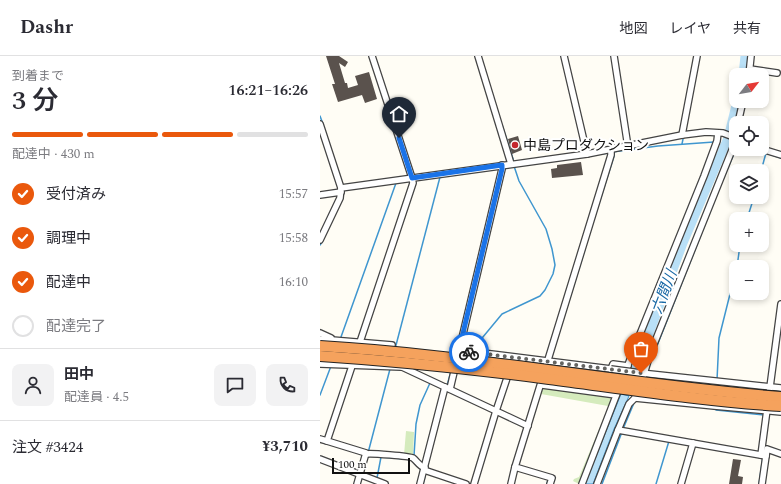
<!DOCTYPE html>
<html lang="ja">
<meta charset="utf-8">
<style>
:root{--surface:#fff;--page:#f2f2f3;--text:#2b2b33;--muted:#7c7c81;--line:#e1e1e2;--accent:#ea580c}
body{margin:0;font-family:Spectral,"Noto Sans JP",serif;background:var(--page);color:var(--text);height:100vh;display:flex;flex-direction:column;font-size:15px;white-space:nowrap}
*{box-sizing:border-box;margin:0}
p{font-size:13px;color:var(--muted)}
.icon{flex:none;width:22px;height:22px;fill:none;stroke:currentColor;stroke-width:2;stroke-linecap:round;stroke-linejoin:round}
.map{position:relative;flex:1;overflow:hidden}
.side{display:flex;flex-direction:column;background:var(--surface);width:320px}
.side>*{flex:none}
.needle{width:26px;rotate:59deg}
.controls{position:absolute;left:409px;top:12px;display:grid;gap:8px}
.controls a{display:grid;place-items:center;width:40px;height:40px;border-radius:8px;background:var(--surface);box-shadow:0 2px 6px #0003;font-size:20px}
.scale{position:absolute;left:12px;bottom:10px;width:78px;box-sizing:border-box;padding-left:4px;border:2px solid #111;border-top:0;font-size:11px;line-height:14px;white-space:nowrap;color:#111;-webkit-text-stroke:3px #fff;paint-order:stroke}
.pin{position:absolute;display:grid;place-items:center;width:34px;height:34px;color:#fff;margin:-41px -17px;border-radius:50% 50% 50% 0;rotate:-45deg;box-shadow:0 0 4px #0007}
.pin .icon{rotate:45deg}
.courier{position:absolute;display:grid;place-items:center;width:40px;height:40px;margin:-20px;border:3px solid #1a73e8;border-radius:50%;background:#fff;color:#222;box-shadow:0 1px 5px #0007}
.head em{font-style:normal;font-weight:600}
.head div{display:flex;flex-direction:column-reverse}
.head{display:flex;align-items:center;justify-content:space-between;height:68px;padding:0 12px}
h1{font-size:26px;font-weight:600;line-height:30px}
.bar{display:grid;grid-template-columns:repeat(4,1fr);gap:6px 4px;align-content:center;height:48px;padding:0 12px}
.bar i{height:5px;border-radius:3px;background:var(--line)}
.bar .on{background:var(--accent)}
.bar p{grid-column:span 4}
.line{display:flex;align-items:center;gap:10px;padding:0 12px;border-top:1px solid var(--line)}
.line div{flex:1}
.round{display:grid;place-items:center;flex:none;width:42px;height:42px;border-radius:8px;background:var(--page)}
ol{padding:0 12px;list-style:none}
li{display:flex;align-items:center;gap:12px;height:44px}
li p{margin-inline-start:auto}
li .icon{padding:4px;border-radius:50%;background:var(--accent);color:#fff;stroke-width:4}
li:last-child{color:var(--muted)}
li i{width:22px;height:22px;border:2px solid var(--line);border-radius:50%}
header{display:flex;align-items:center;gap:24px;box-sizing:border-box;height:56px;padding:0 20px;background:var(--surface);border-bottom:1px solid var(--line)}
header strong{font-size:19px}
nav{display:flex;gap:22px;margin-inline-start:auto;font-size:14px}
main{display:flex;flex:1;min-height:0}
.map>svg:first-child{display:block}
.green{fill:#d5ebbd}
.water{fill:#b9e0f7;stroke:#3f96cf}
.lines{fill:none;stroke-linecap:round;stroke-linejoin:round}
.stream{stroke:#3f96cf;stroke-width:1.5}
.river{stroke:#b9e0f7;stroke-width:9}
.building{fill:#5a524d}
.minor-casing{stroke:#444;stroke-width:8}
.minor{stroke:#fff;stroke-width:5.5}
.minor-bridge-casing{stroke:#444;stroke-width:8;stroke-linecap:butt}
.motorway-bridge-casing{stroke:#222;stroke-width:12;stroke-linecap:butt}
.minor-bridge{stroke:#fff;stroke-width:5.5}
.motorway-bridge{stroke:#f5a25d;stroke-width:10}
.done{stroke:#646461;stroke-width:4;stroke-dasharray:0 7.2}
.route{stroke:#1a73e8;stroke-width:5}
.poi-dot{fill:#c4262e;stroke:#fff;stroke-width:1.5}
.labels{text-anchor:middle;stroke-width:4;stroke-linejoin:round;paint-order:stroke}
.poi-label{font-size:14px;fill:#111;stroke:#fff;text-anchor:start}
.water-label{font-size:15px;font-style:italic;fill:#1768a6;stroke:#fff}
</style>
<header>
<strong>Dashr</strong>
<nav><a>地図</a><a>レイヤ</a><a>共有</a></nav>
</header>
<main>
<section class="side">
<div class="head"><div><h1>3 分</h1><p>到着まで</p></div><em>16:21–16:26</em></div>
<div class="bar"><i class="on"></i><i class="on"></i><i class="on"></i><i></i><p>配達中 · 430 m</p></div>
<ol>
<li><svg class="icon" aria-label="check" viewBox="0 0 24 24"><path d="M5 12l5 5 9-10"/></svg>受付済み<p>15:57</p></li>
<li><svg class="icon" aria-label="check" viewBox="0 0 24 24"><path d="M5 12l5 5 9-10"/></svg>調理中<p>15:58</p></li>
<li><svg class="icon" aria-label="check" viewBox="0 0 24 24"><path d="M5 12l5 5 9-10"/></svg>配達中<p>16:10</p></li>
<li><i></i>配達完了</li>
</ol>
<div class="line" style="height:72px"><a class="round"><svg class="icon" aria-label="person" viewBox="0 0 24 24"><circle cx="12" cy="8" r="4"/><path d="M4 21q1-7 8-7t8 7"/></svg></a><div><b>田中</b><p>配達員 · 4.5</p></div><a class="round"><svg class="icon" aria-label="chat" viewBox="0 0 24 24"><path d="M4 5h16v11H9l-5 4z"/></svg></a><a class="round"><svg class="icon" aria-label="phone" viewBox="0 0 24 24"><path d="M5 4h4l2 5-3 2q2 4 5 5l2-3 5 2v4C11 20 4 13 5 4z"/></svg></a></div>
<div class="line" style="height:52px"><div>注文 #3424</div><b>¥3,710</b></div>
</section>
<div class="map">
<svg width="461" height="428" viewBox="0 0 461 428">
<rect width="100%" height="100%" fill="#fffdf5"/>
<g class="green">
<path d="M224 331 293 340 259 428 253 425 254 423 259 421 288 352V350L221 338 223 332Z"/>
<path d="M86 375 94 376 93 400 84 399Z"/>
</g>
<path class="water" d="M301 338 309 340 294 373 273 428H265Z"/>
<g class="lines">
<g class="stream">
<path d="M0 60 3 68"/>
<path d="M182 69 193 103"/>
<path d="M261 84 263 94"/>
<path d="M407 84 412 85"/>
<path d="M362 88 363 83"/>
<path d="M401 89 404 91"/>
<path d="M433 93 461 102"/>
<path d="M292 96 338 90 394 86"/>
<path d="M280 98 289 97"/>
<path d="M441 115 446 97"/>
<path d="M427 163 434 141"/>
<path d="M268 182 294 100V96"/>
<path d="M0 189 2 186"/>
<path d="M417 211 420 189"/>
<path d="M21 281 76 127"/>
<path d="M75 293 120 121"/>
<path d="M153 293 182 258 220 240 225 234 233 218 235 209 232 193 226 173 199 125 194 110"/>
<path d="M135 299 139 282"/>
<path d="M231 303 265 193"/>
<path d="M329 310 401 128 416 93"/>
<path d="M397 324 399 282 416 214"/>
<path d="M127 330 131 315"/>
<path d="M0 339 11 310"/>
<path d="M396 353V354L444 359"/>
<path d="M303 373 314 347"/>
<path d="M48 397 70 313"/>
<path d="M94 400 96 368 100 349 110 327"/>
<path d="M57 422 61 401 85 403"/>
<path d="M103 428 106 416"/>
<path d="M227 428 228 424 227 423"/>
<path d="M282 428 302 376"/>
<path d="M336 428 349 385"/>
<path d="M439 428 443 400"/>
</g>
<g class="river">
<path d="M423 19 425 0"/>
<path d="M309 331 363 187 408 82 417 45"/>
</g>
</g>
<g class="building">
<path d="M6 0H19L28 6 25 11 19 7 25 27H27L28 32 38 29 35 20 49 16 57 43 45 47 42 39 18 46 12 28H15Z"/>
<path d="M198 80 202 94 192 98 188 83Z"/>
<path d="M261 106 263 119 232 122 231 113 237 112V109Z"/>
<path d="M413 403 421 404 418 420 423 421 422 428H409Z"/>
</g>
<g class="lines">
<defs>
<g id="minor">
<path d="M158 0 191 108"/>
<path d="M244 0 267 98"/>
<path d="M294 0 308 91"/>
<path d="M430 13 457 17"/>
<path d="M429 19 431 0"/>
<path d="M418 67 423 45"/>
<path d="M0 68 21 132 20 142 0 184"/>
<path d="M362 79 377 0"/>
<path d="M442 93 461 99"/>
<path d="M21 132 267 98 362 79 386 76 403 77 416 82"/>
<path d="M0 139 21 136"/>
<path d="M0 277 11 282"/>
<path d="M0 283 72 289"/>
<path d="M139 294 291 313 293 308 308 310"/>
<path d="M76 307 82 311 176 355 154 428"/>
<path d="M0 308 81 311"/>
<path d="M189 316 176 355 208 370"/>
<path d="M321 317 461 332"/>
<path d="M222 329 296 339"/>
<path d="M130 333 182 113V109"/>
<path d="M315 342 394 350 461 356"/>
<path d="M298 374 446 400"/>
<path d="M0 383 7 385"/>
<path d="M46 398C51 397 89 400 93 402 97 405 99 410 105 412"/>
<path d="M441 399 461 248"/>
<path d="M0 403 65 428"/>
<path d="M104 414 146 428"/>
<path d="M37 428 46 397 7 385 93 127 92 122 52 0"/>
<path d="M100 428 125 331"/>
<path d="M191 428 195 411"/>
<path d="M230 428 232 422 195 411 291 99V94"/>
<path d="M262 428 318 283 384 120 397 85 398 77"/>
<path d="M277 428 298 374 309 348 315 342 324 318 330 298 416 84"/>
<path d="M361 428 373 387"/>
<path d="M442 428 447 393 461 398"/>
</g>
</defs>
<use href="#minor" class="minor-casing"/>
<use href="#minor" class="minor"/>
<defs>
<path id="minor-bridge" d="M291 313 321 317"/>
<g id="motorway-bridge">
<path d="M0 290C155 299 307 329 461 341"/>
<path d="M0 300C77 305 153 313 229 323 306 333 383 345 461 350"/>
</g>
</defs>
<use href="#minor-bridge" class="minor-bridge-casing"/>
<use href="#motorway-bridge" class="motorway-bridge-casing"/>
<use href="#minor-bridge" class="minor-bridge"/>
<use href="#motorway-bridge" class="motorway-bridge"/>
</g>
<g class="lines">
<path class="done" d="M149 296 321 317"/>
<path class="route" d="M79 82 92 122 182 109V113L139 294 149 296"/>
</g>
<circle class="poi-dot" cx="195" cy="89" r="4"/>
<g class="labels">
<g class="poi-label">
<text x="203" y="94">中島プロダクション</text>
</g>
<g class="water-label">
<text transform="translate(344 236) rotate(-69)" y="5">六間川</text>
</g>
</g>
</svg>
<div class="controls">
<a><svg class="needle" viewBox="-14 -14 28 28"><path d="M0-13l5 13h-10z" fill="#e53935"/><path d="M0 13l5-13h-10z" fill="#7c7c81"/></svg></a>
<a><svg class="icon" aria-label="locate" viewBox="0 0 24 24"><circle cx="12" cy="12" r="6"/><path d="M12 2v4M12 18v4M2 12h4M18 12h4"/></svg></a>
<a><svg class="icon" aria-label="layers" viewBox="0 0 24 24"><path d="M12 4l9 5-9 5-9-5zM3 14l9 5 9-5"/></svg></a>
<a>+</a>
<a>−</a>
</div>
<div class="scale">100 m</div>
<div class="pin" style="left:321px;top:317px;background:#ea580c"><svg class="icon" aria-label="bag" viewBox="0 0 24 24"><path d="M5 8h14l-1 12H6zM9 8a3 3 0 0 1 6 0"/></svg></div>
<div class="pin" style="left:79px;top:82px;background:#1f2937"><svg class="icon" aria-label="home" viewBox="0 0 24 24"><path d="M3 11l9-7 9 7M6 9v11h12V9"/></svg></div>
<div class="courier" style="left:149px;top:296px"><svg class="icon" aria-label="bike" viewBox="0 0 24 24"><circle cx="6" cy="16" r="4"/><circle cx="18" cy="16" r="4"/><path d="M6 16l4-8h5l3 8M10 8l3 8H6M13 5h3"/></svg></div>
</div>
</main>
